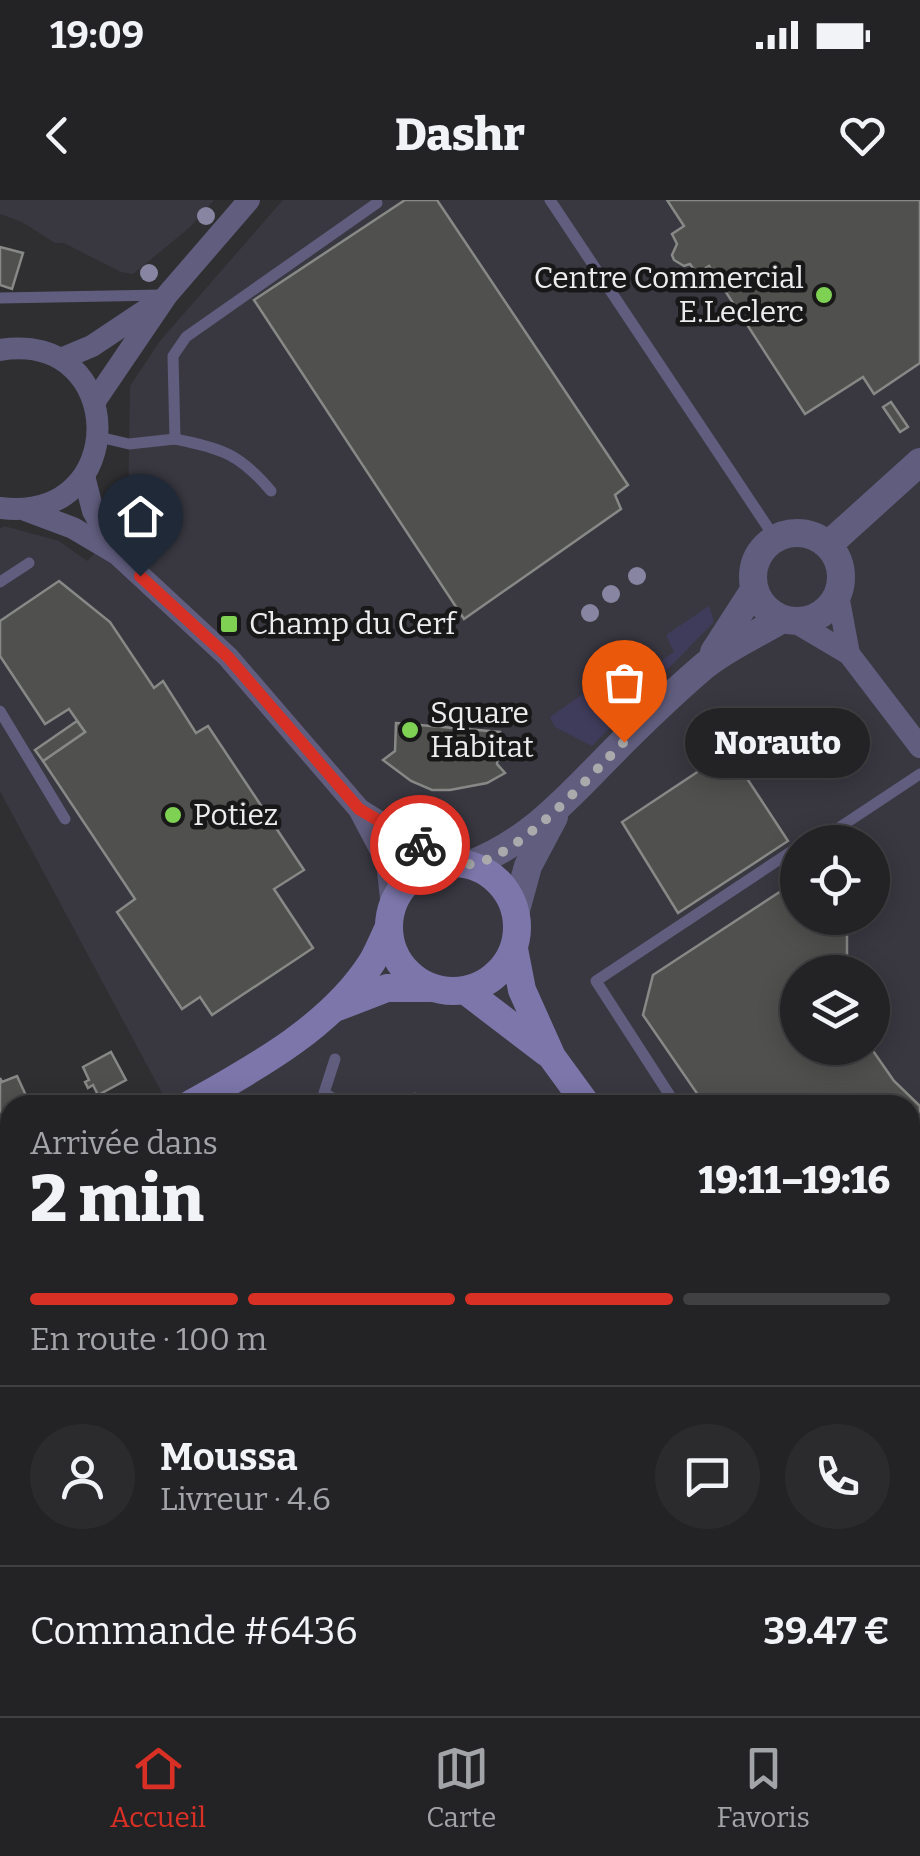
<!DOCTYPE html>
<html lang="fr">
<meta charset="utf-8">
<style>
:root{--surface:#232326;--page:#2b2b2e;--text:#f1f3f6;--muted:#a3a4a7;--line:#404043;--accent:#d93025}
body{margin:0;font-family:Bitter,serif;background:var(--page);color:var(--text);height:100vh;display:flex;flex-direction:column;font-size:38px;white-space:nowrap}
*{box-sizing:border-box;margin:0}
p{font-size:32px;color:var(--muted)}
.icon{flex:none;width:55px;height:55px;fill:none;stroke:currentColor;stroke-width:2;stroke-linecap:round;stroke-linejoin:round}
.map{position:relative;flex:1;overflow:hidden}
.details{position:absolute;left:0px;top:895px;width:920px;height:622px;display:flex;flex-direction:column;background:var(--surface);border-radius:30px 30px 0 0;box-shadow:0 5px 25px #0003,0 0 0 2px var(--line)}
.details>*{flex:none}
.buttons{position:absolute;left:780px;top:625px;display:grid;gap:20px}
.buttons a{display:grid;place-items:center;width:110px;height:110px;border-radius:50%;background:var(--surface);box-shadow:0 5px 25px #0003,0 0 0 2px var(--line);font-size:50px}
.pin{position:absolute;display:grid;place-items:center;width:85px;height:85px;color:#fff;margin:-102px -42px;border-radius:50% 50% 50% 0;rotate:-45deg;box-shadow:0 0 10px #0007}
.pin .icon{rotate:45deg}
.courier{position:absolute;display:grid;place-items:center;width:100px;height:100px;margin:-50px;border:8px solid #d93025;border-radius:50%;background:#fff;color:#222;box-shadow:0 2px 12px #0007}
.bubble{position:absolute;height:70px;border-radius:35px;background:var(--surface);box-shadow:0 5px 25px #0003,0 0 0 2px var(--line);font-size:32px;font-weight:800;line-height:70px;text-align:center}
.summary em{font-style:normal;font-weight:800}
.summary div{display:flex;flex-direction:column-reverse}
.summary{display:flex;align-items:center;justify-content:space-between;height:170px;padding:0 30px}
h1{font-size:65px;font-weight:800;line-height:75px}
.bar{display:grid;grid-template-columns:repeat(4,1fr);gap:15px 10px;align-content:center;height:120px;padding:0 30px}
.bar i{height:12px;border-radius:8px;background:var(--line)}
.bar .on{background:var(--accent)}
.bar p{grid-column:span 4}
.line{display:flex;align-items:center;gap:25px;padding:0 30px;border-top:2px solid var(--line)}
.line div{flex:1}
.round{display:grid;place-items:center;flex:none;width:105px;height:105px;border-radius:52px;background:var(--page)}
.status{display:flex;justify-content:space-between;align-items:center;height:70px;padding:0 50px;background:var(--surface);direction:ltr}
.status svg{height:28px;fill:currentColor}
header{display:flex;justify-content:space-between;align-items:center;height:130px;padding:0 30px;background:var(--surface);font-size:45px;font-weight:800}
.tabs{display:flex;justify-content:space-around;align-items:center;height:140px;border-top:2px solid var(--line);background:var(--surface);font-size:28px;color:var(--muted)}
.tabs a{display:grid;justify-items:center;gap:5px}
.tabs .on{color:var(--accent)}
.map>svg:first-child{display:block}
.built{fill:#393841;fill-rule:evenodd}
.green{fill:#3f3b5a}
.building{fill:#50514f;stroke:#878986;stroke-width:2.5}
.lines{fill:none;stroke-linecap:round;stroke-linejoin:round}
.service{stroke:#615d7e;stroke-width:11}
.minor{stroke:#615d7e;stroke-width:22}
.tertiary{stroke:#615d7e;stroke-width:28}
.secondary{stroke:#7c76aa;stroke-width:28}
.tree{fill:#8885a2}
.done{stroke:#aaaaac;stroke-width:10;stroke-dasharray:0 18}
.route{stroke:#d93025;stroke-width:12}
.poi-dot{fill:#7ed153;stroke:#181819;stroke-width:4}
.labels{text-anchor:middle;stroke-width:9;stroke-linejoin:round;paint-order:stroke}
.poi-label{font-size:30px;fill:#ececee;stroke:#181819;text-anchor:start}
</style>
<div class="status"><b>19:09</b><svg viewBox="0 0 49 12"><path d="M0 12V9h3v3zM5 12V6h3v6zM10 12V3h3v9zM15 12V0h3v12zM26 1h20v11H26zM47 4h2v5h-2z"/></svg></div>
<header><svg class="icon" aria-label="back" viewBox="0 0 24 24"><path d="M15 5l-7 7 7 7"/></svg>Dashr<svg class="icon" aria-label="heart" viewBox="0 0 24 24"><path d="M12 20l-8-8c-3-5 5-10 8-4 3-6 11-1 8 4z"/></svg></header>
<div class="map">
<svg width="920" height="1516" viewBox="0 0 920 1516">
<rect width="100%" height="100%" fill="#2f2f32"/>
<g class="built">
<path d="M0 0H214L189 28 133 74 121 72 64 43H55L22 22 0 14Z"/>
<path d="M283 0H920V1479L910 1489V905H175L162 893 0 591V329L4 326 59 341 87 361 128 320 130 186 160 141ZM798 642H872V718H798ZM798 772H872V848H798Z"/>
<path d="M10 1034V1508H892L883 1516H0V1039Z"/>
</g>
<path class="green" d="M709 406 714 422 592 546 555 527 550 517 604 479 615 492 674 452 666 435Z"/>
<g class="building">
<path d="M405 0H437L628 285 615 295 621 309 464 419 254 100Z"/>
<path d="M667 0H920V163L874 194 863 177 805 214 709 66 697 74 690 64 684 66 674 60 672 55 677 44 672 34 684 26Z"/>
<path d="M0 47 23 53 12 89 0 85Z"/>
<path d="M891 202 908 227 900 232 883 207Z"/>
<path d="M59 381 110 422 154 488 163 481 196 533 208 526 304 670 274 689 313 748 212 815 200 797 182 809 117 712 135 699 43 561 85 532 69 509 45 524 0 456V421Z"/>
<path d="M629 464 635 472 616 487 610 478Z"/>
<path d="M77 521 85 532 43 561 35 550Z"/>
<path d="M396 523 500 532 497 564 505 573 487 583 450 590H432L411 581 383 560 395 551Z"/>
<path d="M729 551 788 641 678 713 622 622Z"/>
<path d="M798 680V718H837L847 734V772H798V848H871L894 881 920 906V1028L910 1116V905H705L643 815 653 775Z"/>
<path d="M111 852 126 880 98 895 93 885 88 888 85 882 89 880 83 867Z"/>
<path d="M17 876 29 902 10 905V910L0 915V878L2 882Z"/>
<path d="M416 894 426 899 424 905H361L362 902 354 897Z"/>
<path d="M0 1327 10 1333V1495L0 1512Z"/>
<path d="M24 1508H66L62 1516H19Z"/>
</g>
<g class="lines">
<g class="service">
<path d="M550 0 775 338"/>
<path d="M0 98 163 95"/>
<path d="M99 237 129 244 175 239"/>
<path d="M271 291C240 254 221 248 175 239L173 156 186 137 377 3"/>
<path d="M0 382 29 363"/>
<path d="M0 511 65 619"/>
<path d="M811 642 822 639 920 574"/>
<path d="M335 859 324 893 345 905"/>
<path d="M676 905 596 781 798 647"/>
<path d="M910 1247 920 1249"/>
<path d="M0 1293 10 1295"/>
<path d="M260 1508 264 1516"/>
</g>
<g class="minor">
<path d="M0 150C128 129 132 325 0 308"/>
<path d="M61 159 92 146 152 106"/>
<path d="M95 201 167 95 249 0"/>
<path d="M84 276 93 311 115 351"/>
<path d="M25 310 73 328 117 354 228 457 359 609 387 662 392 707"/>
<path d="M838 395 849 454"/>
<path d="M795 422 849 454 920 547"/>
<path d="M362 611 412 642 456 662"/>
<path d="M10 1004 2 1066 10 1096"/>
<path d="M0 1204 10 1187"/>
<path d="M910 1476 920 1466"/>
<path d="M608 1508 620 1516"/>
<path d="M640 1508 683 1512"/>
<path d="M779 1510H841L847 1508"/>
<path d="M913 1516 920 1509"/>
</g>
<g class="tertiary">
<circle cx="797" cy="377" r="44"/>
<path d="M828 345 920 262"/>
<path d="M714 452 754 390"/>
<path d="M471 664C523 644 559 607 597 568 631 533 667 498 703 467 727 447 756 435 782 419"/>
<path d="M516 710 528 666 554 617"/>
</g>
<g class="secondary">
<circle cx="453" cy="727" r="64"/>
<path d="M514 749 522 790 552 857 587 905"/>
<path d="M466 791 547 853"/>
<path d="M335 808 387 788H429"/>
<path d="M189 905C253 869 331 827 372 762 378 752 383 739 389 727"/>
<path d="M0 1009 10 1003"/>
<path d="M910 1413 913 1415"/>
</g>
</g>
<g class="tree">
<circle cx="206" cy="16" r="9"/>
<circle cx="149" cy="73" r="9"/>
<circle cx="637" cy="376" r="9"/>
<circle cx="611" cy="394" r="9"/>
<circle cx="590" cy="413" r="9"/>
</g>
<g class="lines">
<path class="done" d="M420 645C434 652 454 667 471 664 519 658 590 575 624 542"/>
<path class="route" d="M140 376 228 457 359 609 420 645"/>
</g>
<g class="poi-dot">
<circle cx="824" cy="95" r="10"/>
<rect x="219" y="414" width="20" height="20" rx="5"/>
<circle cx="410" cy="530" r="10"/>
<circle cx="173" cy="615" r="10"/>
</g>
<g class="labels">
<g class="poi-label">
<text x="804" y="88" text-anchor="end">Centre Commercial<tspan x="804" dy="34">E.Leclerc</tspan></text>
<text x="249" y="434">Champ du Cerf</text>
<text x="430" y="523">Square<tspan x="430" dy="34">Habitat</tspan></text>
<text x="193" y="625">Potiez</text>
</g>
</g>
</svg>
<div class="buttons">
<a><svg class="icon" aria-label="locate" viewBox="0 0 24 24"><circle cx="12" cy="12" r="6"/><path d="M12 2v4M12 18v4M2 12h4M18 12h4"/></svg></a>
<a><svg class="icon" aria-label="layers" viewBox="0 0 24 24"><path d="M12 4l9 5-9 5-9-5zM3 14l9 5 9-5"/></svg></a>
</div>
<div class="pin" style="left:624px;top:542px;background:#ea580c"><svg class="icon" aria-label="bag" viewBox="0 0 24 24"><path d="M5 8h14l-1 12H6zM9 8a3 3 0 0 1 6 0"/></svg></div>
<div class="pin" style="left:140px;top:376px;background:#1f2937"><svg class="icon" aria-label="home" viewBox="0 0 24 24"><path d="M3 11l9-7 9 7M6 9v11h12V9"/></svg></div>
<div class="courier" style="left:420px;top:645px"><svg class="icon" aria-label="bike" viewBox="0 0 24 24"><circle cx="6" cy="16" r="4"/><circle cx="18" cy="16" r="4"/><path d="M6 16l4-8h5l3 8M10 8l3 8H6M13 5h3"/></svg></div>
<div class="bubble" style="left:685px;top:508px;width:185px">Norauto</div>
<section class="details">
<div class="summary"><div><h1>2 min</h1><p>Arrivée dans</p></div><em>19:11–19:16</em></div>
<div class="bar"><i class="on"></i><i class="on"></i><i class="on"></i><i></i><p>En route · 100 m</p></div>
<div class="line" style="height:180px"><a class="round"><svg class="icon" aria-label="person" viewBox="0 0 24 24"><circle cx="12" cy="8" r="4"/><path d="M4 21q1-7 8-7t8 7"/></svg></a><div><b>Moussa</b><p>Livreur · 4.6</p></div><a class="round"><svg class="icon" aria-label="chat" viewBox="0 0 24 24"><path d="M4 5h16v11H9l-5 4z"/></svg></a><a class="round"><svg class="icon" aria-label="phone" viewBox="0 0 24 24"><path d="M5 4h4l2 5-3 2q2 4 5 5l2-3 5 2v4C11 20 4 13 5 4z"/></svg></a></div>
<div class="line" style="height:130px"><div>Commande #6436</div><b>39.47 €</b></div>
</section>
</div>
<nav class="tabs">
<a class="on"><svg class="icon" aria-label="home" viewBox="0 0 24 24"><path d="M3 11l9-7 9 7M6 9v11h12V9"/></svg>Accueil</a>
<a><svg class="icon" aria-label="map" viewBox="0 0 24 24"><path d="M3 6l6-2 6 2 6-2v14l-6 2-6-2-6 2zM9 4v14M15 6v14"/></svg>Carte</a>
<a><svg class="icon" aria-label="saved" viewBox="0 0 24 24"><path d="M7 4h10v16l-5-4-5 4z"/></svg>Favoris</a>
</nav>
